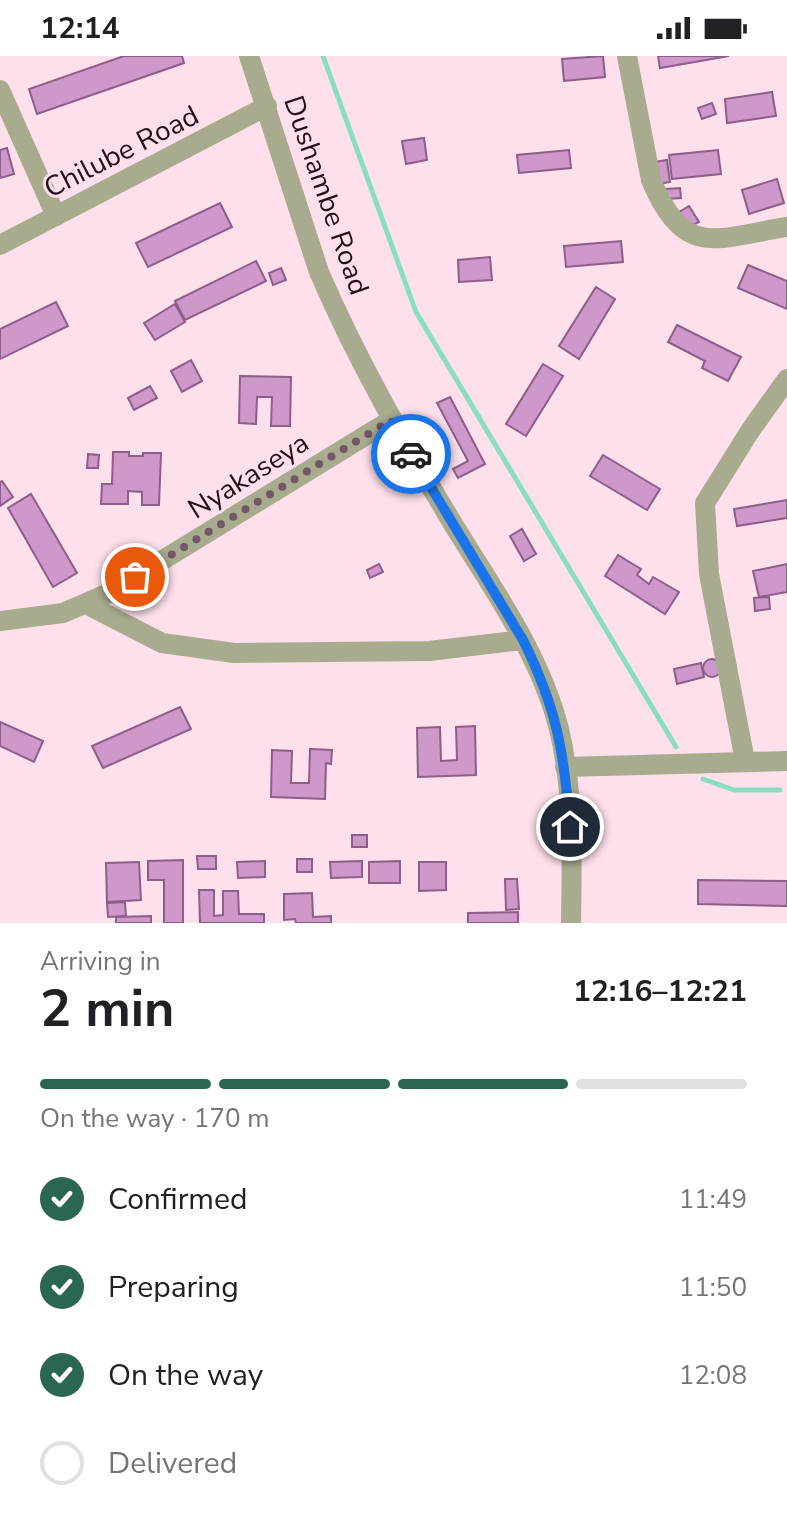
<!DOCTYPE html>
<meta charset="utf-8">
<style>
:root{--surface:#fff;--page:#f2f2f2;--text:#202124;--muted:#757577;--line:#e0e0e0;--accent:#296754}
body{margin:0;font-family:"Nunito Sans",sans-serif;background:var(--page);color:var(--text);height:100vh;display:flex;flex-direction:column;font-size:30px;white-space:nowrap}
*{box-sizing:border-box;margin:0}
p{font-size:26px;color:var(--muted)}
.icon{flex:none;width:44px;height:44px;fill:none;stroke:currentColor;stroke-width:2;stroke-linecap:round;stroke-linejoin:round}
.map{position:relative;height:867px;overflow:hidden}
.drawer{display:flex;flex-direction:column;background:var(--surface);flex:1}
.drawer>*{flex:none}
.pin{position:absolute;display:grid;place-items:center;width:68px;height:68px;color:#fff;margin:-34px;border:4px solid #fff;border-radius:50%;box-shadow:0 2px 8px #0007}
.courier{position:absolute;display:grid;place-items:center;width:80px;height:80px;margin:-40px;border:6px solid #1a73e8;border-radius:50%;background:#fff;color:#222;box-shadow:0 2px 10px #0007}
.overview em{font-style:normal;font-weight:700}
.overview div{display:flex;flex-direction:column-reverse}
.overview{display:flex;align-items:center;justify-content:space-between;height:136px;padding:0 40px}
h1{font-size:52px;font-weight:700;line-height:60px}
.bar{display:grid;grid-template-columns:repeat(4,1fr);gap:12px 8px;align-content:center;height:96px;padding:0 40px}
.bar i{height:10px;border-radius:6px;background:var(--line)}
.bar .selected{background:var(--accent)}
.bar p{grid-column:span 4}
ol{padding:0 40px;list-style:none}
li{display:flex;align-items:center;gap:24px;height:88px}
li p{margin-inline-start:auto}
li .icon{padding:8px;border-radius:50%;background:var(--accent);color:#fff;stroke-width:4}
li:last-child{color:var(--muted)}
li i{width:44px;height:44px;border:4px solid var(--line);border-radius:50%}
.status{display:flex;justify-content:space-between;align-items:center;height:56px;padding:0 40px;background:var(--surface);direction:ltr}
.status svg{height:22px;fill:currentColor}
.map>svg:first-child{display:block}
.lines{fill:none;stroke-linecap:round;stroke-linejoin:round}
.stream{stroke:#8adec0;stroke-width:5}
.building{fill:#ce98ca;stroke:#8e5d8a;stroke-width:2}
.minor{stroke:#a9ab8e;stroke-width:20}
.done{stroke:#715864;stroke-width:8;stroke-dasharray:0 14.4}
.route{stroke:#1a73e8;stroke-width:10}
.labels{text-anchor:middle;stroke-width:6;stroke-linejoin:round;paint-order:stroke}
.street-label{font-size:28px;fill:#260e1a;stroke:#fde0ec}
</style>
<div class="status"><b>12:14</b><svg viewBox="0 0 49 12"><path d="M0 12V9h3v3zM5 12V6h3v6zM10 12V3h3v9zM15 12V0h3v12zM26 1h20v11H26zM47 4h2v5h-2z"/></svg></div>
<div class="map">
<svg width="787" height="867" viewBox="0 0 787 867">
<rect width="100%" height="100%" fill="#fde0ec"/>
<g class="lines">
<g class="stream">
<path d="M323 0 416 256 676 691"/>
<path d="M703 723 734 734H780"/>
</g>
</g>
<g class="building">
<path d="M124 0H182L184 7 37 58 29 33Z"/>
<path d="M603 0 605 21 564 25 562 3Z"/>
<path d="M658 0H729L660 12Z"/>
<path d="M772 36 776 60 727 67 725 43Z"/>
<path d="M712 47 716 58 702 63 698 52Z"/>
<path d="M424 82 427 104 406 108 402 85Z"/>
<path d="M7 92 14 118 0 122V94Z"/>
<path d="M569 94 571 112 519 117 517 99Z"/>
<path d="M718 94 721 118 672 123 669 99Z"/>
<path d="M667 104 670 126 658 128 654 106Z"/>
<path d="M777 123 784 147 749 158 742 134Z"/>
<path d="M680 132 681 142 667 143 666 133Z"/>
<path d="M220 147 232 171 148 211 136 187Z"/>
<path d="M689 150 699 166 688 172 679 156Z"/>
<path d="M621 185 623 206 566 211 564 190Z"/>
<path d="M490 201 492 224 459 226 458 204Z"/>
<path d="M256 205 266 225 185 264 175 245Z"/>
<path d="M748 209 787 225V253L738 232Z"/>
<path d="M281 212 286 224 273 229 269 217Z"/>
<path d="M596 231 615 243 579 303 559 290Z"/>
<path d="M56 246 68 270 0 303V273Z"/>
<path d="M175 248 185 266 155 284 144 267Z"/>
<path d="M677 269 741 301 728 325 702 312 705 305 668 286Z"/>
<path d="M191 304 202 325 182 336 171 315Z"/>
<path d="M543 308 563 320 526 380 506 368Z"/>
<path d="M240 320 291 321 290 370H271L272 341H257L256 368 239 367Z"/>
<path d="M150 330 157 342 134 354 128 342Z"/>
<path d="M450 341 485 408 458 422 453 413 468 405 437 347Z"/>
<path d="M113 396H129V400H143V397H161L159 449H142V436L128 435V448H101L102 428H112Z"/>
<path d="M88 398 99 399 98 412H87Z"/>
<path d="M603 399 660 433 647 454 590 420Z"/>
<path d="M2 425 13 441 0 450V426Z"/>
<path d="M31 438 77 517 53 531 8 452Z"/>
<path d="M787 444V462L737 470 734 453Z"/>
<path d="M522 473 536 498 524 505 510 480Z"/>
<path d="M618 499 641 513 637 519 649 528 653 521 679 536 665 558 605 520Z"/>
<path d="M379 508 383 516 370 522 367 514Z"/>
<path d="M787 508V536L759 541 753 515Z"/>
<path d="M769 541 770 553 755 555 754 542Z"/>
<circle cx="712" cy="612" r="9"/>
<path d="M701 607 704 621 677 628 674 613Z"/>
<path d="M180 651 191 673 103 712 92 690Z"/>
<path d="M0 666 43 685 34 706 0 690Z"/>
<path d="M475 670 476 719 418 721 417 672 440 671 441 705 457 704 456 671Z"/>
<path d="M310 693 332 694 331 708 326 707 325 743 271 741 272 694 292 695 291 727H309Z"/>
<rect x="352" y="779" width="15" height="12"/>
<path d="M197 800H216V813H198Z"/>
<rect x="297" y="803" width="15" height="13"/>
<path d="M183 804V867H164V824H148V805Z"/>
<path d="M265 805V821L238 822 237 806Z"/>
<path d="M362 805V821L331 822 330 806Z"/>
<path d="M400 805V827H369V806Z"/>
<path d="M139 806 141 844 107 846 106 807Z"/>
<path d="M419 806H446V834L419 835Z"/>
<path d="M505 823H517L519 853 506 854Z"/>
<path d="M698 824 787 825V850L698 848Z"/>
<path d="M199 834H214V860L223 859V835H238L239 858H264V867H200Z"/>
<path d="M312 837 313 861 331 860V867H296L295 863 284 864V838Z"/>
<path d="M125 846 126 860 108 861 107 847Z"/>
<path d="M518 856V867H468V857Z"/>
<path d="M151 860V867H116V861Z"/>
</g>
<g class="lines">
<g class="minor">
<path d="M249 0 319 216C357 304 404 386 453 468 493 533 540 598 559 673 574 735 572 804 571 867"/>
<path d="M627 0 651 124C685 204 716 182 787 171"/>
<path d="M0 34 56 160"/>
<path d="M0 189 267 50"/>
<path d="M86 548 162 587 234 597 429 595 523 584"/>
<path d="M0 565 63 557 109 537 391 364"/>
<path d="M745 705 709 518 705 447 750 375 787 323"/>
<path d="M565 711 787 705"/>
</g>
</g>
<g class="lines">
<path class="done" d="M135 521 391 364 411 398"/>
<path class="route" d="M411 398 523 584C557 653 564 695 570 771"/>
</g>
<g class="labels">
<g class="street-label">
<text transform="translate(121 95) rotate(-27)" y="10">Chilube Road</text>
<text transform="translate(327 139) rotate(71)" y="10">Dushambe Road</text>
<text transform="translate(248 419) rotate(-32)" y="10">Nyakaseya</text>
</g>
</g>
</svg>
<div class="pin" style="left:135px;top:521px;background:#ea580c"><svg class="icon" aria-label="bag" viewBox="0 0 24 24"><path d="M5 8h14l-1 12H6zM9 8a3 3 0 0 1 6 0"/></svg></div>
<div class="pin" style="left:570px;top:771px;background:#1f2937"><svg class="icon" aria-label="home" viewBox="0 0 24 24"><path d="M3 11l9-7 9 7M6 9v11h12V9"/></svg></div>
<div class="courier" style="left:411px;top:398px"><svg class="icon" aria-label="car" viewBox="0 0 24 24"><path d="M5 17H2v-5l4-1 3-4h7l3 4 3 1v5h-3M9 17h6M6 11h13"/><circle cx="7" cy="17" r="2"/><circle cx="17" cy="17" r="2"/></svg></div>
</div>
<section class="drawer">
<div class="overview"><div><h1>2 min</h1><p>Arriving in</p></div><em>12:16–12:21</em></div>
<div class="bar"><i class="selected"></i><i class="selected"></i><i class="selected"></i><i></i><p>On the way · 170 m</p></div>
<ol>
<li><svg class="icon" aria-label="check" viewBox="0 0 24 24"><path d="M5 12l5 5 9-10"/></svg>Confirmed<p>11:49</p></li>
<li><svg class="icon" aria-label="check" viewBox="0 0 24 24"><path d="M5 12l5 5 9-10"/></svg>Preparing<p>11:50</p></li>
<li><svg class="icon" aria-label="check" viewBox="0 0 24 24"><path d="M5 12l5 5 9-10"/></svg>On the way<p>12:08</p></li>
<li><i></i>Delivered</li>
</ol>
</section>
